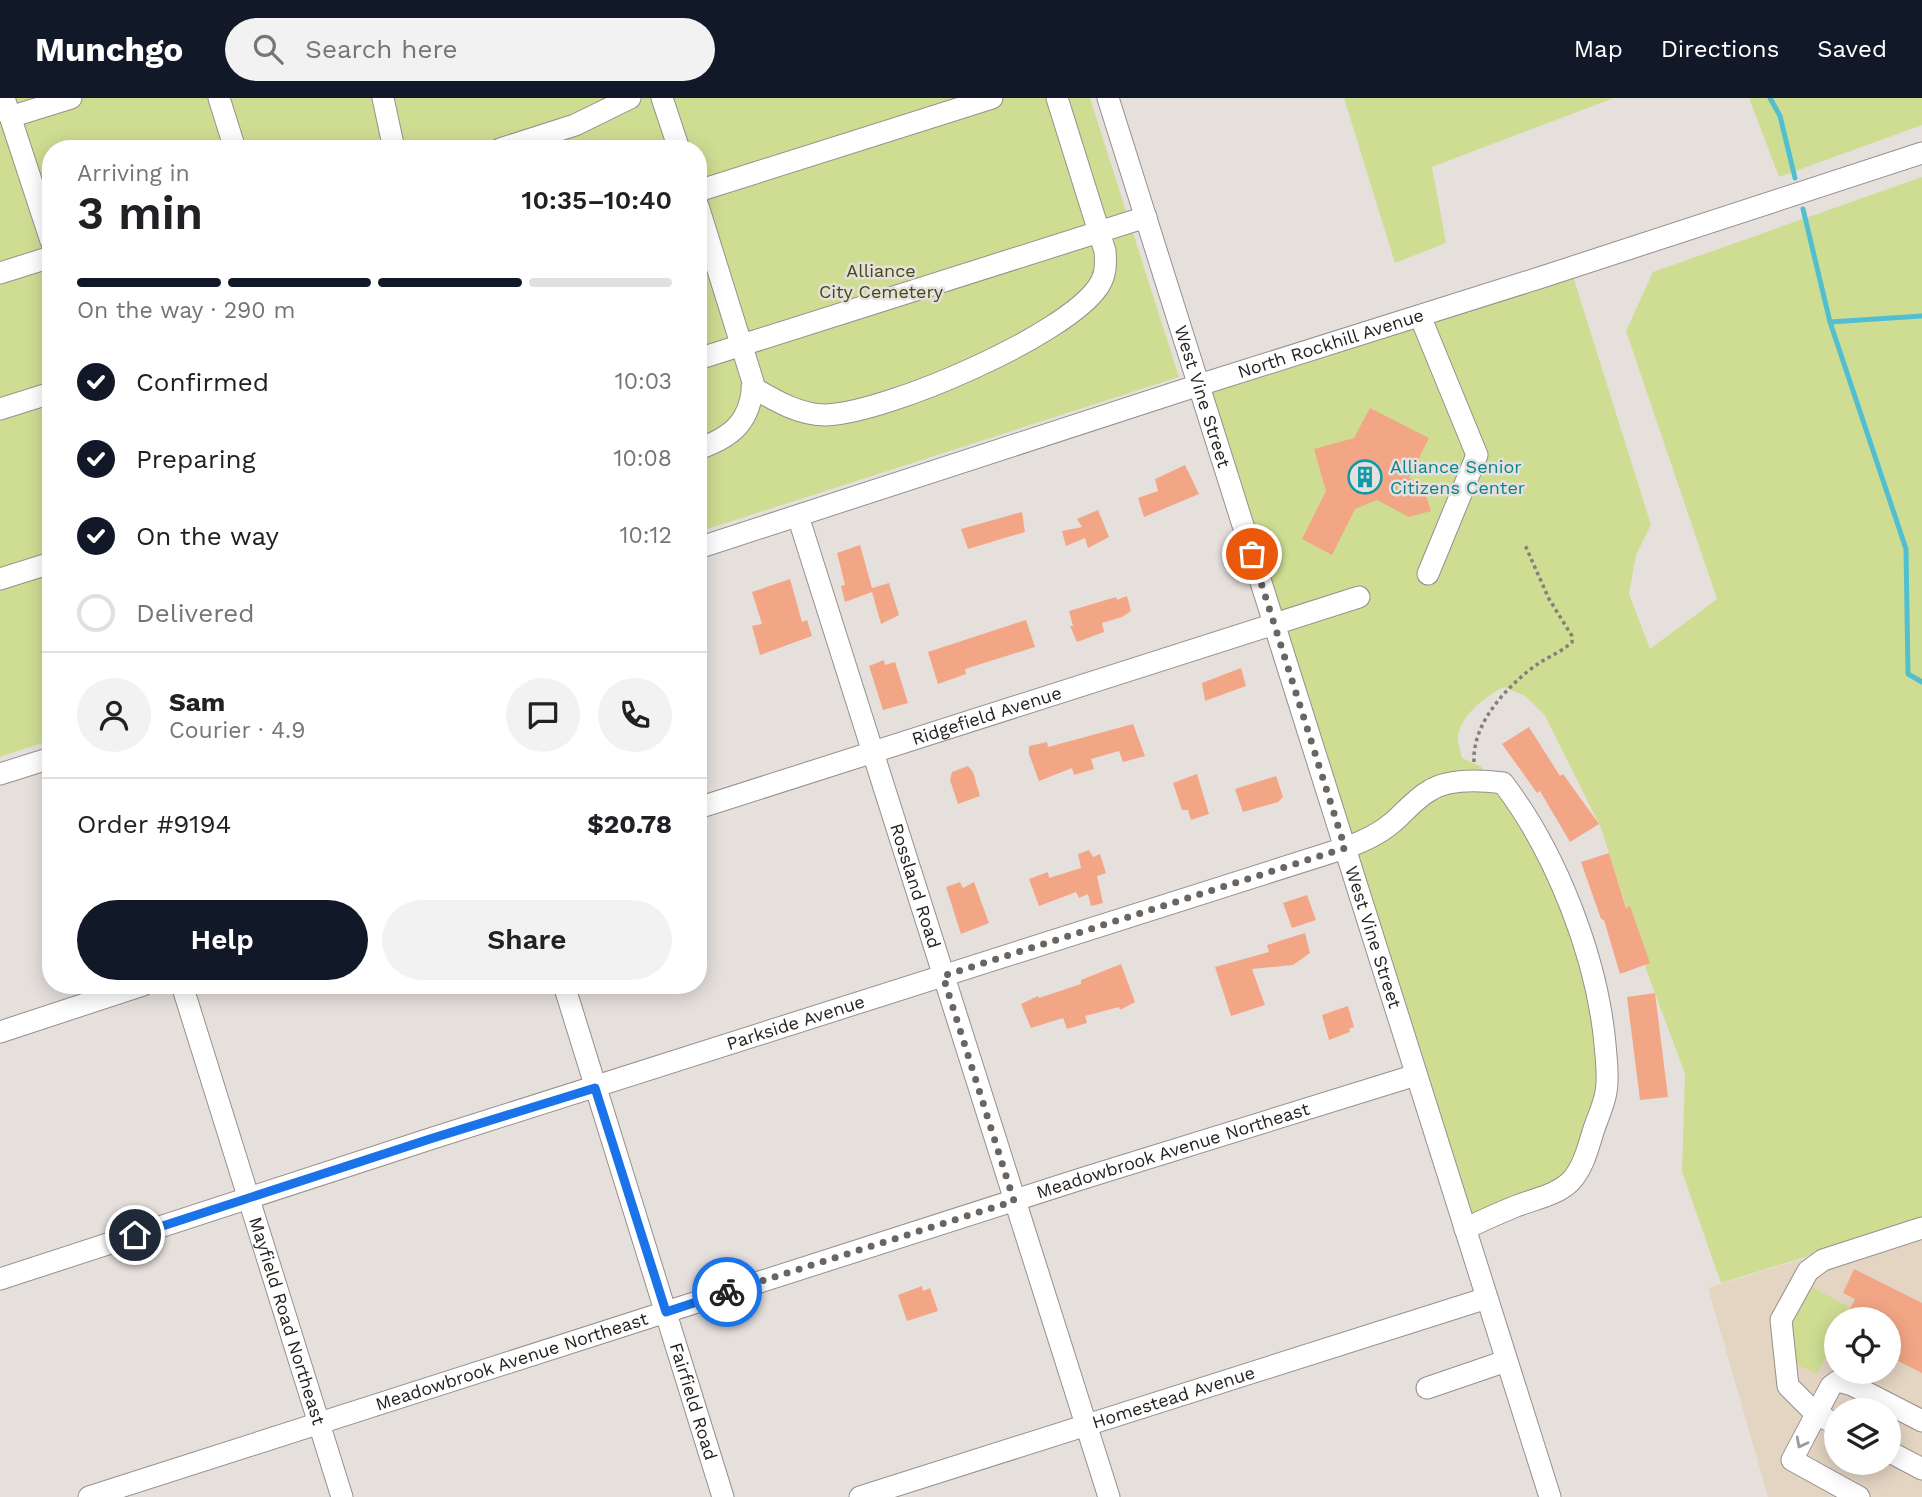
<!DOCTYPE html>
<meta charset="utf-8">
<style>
:root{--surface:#fff;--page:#f2f2f2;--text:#202124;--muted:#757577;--line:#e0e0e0;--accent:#111827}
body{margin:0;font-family:"Work Sans",sans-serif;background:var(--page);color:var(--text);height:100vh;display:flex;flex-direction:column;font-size:26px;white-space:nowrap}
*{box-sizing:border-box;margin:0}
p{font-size:23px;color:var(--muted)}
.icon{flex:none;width:38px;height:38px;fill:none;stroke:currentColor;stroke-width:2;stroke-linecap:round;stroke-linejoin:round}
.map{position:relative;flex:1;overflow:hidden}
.drawer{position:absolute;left:42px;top:42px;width:665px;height:854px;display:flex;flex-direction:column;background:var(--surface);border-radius:28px;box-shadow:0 4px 18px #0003}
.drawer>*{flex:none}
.fabs{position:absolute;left:1824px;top:1209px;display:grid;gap:14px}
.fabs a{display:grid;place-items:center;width:77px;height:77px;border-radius:50%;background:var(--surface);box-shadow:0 4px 18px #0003;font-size:35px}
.pin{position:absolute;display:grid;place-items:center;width:60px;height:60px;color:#fff;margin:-30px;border:4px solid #fff;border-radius:50%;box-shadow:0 2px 7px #0007}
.courier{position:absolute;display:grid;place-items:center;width:70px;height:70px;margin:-35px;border:5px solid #1a73e8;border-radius:50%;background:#fff;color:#222;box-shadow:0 2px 9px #0007}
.head em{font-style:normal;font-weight:600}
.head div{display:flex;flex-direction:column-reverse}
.head{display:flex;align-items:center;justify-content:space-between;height:119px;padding:0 35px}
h1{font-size:46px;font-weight:600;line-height:52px}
.bar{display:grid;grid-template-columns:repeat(4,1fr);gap:10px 7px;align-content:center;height:84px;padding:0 35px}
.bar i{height:9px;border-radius:5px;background:var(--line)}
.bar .current{background:var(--accent)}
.bar p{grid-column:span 4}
.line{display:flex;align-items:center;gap:18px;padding:0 35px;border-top:2px solid var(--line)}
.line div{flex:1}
.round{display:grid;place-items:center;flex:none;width:74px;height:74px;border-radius:37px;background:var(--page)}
ol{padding:0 35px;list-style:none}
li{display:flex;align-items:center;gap:21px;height:77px}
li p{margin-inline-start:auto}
li .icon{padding:7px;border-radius:50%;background:var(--accent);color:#fff;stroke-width:4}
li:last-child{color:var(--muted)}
li i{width:38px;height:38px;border:4px solid var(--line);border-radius:50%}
.action{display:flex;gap:14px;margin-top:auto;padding:14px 35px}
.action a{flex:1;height:80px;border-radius:42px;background:var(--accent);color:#fff;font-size:28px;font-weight:600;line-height:80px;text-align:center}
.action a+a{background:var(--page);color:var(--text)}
header{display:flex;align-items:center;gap:42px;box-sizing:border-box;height:98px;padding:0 35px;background:var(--accent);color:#fff}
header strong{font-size:33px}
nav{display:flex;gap:38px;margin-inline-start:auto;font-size:24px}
.search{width:490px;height:63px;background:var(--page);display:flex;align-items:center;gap:18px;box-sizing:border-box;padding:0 24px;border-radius:38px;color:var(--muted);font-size:26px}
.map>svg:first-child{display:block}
.education{fill:#e4d5c3;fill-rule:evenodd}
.green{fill:#cfdd93}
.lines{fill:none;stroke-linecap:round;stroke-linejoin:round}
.stream{stroke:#52bfd0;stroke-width:5}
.building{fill:#f3a686}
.minor-casing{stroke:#968f8d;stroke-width:23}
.path{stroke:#837f7d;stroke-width:3.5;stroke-dasharray:3.5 3.5;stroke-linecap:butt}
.minor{stroke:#fff;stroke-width:21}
.oneway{stroke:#9d9c9c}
.done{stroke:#696563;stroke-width:7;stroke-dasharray:0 12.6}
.route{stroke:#1a73e8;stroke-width:9}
.labels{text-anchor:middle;stroke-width:5;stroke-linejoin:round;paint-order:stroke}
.park-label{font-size:18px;fill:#424a12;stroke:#e6e0dd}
.street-label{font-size:18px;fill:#252322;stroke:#e6e0dd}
.culture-label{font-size:18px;fill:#0d838f;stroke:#e6e0dd;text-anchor:start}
</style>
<header>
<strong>Munchgo</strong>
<div class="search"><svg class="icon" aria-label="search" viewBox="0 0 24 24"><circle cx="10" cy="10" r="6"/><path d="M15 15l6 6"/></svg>Search here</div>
<nav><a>Map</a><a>Directions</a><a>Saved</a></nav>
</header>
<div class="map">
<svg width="1922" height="1399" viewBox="0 0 1922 1399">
<rect width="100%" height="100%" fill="#e6e0dd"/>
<path class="education" d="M1922 1124V1399H1768L1708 1190ZM1836 1222H1888V1274H1836ZM1836 1312H1888V1365H1836Z"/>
<g class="green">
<path d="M0 0H1090L1179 279 698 434V51H51V642L0 659Z"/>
<path d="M1344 0H1614L1432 69 1446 145 1395 165Z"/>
<path d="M1749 0H1922V27L1779 79Z"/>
<path d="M1922 79V1123L1721 1185 1682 1074 1685 976 1646 871 1601 730 1544 616 1525 598 1504 589C1486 598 1457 619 1458 643 1459 648 1461 654 1462 660L1480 668 1499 687 1548 763 1587 882 1602 973 1580 1049 1562 1081 1523 1099 1471 1116 1210 290 1572 175 1651 427 1636 457 1629 496 1650 551 1717 501 1626 233 1653 174Z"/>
<path d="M1808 1187 1851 1210 1845 1221 1836 1222V1239L1817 1276 1789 1263 1786 1236Z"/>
</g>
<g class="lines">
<g class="stream">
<path d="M1770 0 1780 18 1795 80"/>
<path d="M1803 111 1830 224 1906 451 1908 576 1922 584"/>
<path d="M1830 224 1922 218"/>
</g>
</g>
<g class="building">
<path d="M1370 310 1429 340 1409 380 1423 388 1431 413 1409 419 1377 402 1355 411 1332 457 1302 441 1326 393 1314 351 1354 340Z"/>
<path d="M1185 367 1199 396 1144 419 1138 400 1158 393 1155 381Z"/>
<path d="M1098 412 1109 439 1088 450 1085 440 1066 448 1062 433 1082 429 1077 421Z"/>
<path d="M1022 414 1025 434 968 451 961 431Z"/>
<path d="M860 447 872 490 889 485 899 517 881 526 872 494 845 504 841 488 845 487 837 455Z"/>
<path d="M790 481 802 524 807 522 812 538 760 557 752 528 762 526 752 494Z"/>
<path d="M1127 498 1131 513 1122 519 1102 525 1104 534 1077 544 1070 528H1073L1069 513 1116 499 1117 502Z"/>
<path d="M1026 522 1035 549 965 571 966 576 938 586 928 554Z"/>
<path d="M884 562 885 567 895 564 908 605 883 612 869 568Z"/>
<path d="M1241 570 1246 588 1205 603 1202 585Z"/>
<path d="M1133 626 1145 658 1123 664 1119 653 1091 661 1094 671 1074 677 1072 670 1039 683 1029 656V648L1047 644 1048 649Z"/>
<path d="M1529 629 1560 678 1563 676 1599 726 1570 744 1540 693 1537 695 1502 646Z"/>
<path d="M968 668 973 674 980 698 958 706 950 682 952 674Z"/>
<path d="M1197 676 1209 716 1191 722 1188 712H1182L1173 685Z"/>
<path d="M1276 678 1283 699 1278 704 1243 714 1235 691Z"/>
<path d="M1089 752 1093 759 1100 756 1106 775 1097 778 1103 805 1091 808 1088 796 1079 800 1076 794 1039 808 1029 781 1048 774 1049 780 1081 770 1078 756Z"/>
<path d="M1609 755 1626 810 1630 808 1650 865 1620 876 1604 822 1601 821 1581 764Z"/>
<path d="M960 784 963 790 974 784 989 825 961 836 946 789Z"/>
<path d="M1307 797 1316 822 1292 830 1283 805Z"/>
<path d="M1305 835 1310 855 1293 867 1252 871 1265 907 1231 918 1215 869 1269 854 1267 847Z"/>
<path d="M1121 866 1135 904 1120 912 1119 909 1085 918 1087 925 1067 931 1063 920 1031 930 1021 906 1038 898 1039 900 1081 886V882Z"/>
<path d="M1655 895 1668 999 1640 1002 1627 899Z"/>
<path d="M1348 908 1354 929 1349 931 1350 934 1329 942 1322 917Z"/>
<path d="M1854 1171 1922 1205V1275L1888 1258V1222H1861L1848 1215 1855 1201 1843 1195Z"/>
<path d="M922 1188 923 1193 930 1190 938 1213 907 1223 898 1197Z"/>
</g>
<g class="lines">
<defs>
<g id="minor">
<path d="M4 0 51 143"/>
<path d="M219 0 235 51"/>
<path d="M383 0 394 51"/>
<path d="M662 0 679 51"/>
<path id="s1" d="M1108 0 1550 1399"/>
<path d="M10 19 71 0"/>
<path d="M500 51 575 27 630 0"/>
<path d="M698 93 992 0"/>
<path d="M698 108 753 284C751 323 733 339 698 351"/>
<path d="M0 175 51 159"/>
<path d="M1420 218 1477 357 1428 476"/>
<path d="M698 261 1146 119"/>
<path d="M752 289C776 303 799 317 826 317 886 315 1065 238 1098 189 1106 178 1106 166 1105 153L1057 0"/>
<path d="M0 311 51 295"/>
<path id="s2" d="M798 418 1109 1399"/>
<path id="s3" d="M698 450 1199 287 1539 180 1922 55"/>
<path d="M0 481 51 465"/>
<path d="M0 676 51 660"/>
<path id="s4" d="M698 710 1359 499"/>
<path id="s5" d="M182 887 342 1399"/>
<path id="s6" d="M564 887 723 1399"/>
<path d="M0 934 143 887"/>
<path id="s7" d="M0 1181 433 1040 1345 750C1362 744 1378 737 1392 725 1404 715 1415 701 1429 693 1449 680 1480 682 1503 685 1556 754 1597 859 1605 946 1606 961 1609 978 1606 994 1604 1007 1597 1021 1593 1034 1588 1050 1583 1070 1571 1083 1556 1098 1533 1101 1514 1109 1497 1116 1481 1123 1465 1131"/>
<path d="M1427 1290 1506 1263"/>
<path d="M1836 1326 1816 1316 1788 1288 1781 1222 1808 1173 1823 1162 1922 1130"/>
<path d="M1888 1353 1922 1371"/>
<path id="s8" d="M89 1399 1084 1080 1416 977"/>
<path id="s9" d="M860 1399 1487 1200"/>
<path d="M1859 1399 1792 1362 1831 1288 1838 1283 1852 1287 1922 1323"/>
</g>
</defs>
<use href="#minor" class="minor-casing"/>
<g class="path">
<path d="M1474 664C1472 624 1509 586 1539 565 1550 558 1563 553 1572 544V538L1549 501 1525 447"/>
<path d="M1848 1222 1850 1218"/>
<path d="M1836 1246V1249"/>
</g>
<use href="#minor" class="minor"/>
</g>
<defs><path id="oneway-chevron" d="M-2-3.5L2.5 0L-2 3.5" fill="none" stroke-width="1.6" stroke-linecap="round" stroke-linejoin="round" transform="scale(1.75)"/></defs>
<use class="oneway" href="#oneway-chevron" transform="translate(1801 1345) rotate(118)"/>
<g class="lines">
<path class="done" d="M727 1194 1014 1103 943 878 1345 750 1252 456"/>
<path class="route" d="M135 1137 433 1040 595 990 666 1214 727 1194"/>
</g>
<defs>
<symbol id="building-ring" viewBox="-11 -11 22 22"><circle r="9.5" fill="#e6e0dd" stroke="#0f9aa8" stroke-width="1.5"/><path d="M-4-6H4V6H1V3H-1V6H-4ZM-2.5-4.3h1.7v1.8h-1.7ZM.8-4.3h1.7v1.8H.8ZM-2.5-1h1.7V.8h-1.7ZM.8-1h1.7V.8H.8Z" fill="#0f9aa8"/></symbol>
</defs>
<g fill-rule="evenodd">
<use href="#building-ring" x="1346" y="360" width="38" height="38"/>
</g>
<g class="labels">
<g class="park-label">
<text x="881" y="179">Alliance<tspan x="881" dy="21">City Cemetery</tspan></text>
</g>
<g class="street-label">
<text dy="6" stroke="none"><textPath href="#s3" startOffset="665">North Rockhill Avenue</textPath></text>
<text dy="6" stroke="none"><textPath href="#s1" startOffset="313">West Vine Street</textPath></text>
<text dy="6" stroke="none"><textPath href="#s4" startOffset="303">Ridgefield Avenue</textPath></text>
<text dy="6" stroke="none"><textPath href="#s2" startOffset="388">Rossland Road</textPath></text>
<text dy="6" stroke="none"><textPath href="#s1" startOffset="880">West Vine Street</textPath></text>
<text dy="6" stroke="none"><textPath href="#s7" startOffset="836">Parkside Avenue</textPath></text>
<text dy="6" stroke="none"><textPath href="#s8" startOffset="1138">Meadowbrook Avenue Northeast</textPath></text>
<text dy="6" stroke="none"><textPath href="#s5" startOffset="352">Mayfield Road Northeast</textPath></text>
<text dy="6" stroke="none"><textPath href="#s8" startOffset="444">Meadowbrook Avenue Northeast</textPath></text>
<text dy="6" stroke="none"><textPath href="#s9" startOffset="329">Homestead Avenue</textPath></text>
<text dy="6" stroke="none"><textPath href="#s6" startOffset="436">Fairfield Road</textPath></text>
</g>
<g class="culture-label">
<text x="1390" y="375">Alliance Senior<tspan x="1390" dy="21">Citizens Center</tspan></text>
</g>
</g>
</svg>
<div class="fabs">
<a><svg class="icon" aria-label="locate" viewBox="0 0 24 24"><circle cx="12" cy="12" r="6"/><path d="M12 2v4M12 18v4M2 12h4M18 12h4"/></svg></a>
<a><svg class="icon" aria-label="layers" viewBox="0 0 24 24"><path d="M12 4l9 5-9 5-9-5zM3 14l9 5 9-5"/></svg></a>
</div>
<div class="pin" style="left:1252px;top:456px;background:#ea580c"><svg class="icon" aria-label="bag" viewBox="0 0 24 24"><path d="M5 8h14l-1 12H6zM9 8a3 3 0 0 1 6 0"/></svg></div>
<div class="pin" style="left:135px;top:1137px;background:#1f2937"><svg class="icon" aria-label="home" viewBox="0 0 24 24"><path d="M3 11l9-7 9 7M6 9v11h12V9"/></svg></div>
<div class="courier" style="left:727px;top:1194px"><svg class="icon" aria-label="bike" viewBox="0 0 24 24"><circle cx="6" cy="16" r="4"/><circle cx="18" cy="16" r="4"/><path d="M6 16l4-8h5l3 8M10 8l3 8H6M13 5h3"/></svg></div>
<section class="drawer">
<div class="head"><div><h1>3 min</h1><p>Arriving in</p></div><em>10:35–10:40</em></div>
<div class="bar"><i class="current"></i><i class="current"></i><i class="current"></i><i></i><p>On the way · 290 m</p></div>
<ol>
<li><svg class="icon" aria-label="check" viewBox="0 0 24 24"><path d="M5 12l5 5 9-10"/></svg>Confirmed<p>10:03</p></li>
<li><svg class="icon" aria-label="check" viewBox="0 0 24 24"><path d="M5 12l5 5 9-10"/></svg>Preparing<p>10:08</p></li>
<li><svg class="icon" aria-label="check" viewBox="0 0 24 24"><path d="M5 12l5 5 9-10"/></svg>On the way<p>10:12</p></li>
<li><i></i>Delivered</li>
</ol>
<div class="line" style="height:126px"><a class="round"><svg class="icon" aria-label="person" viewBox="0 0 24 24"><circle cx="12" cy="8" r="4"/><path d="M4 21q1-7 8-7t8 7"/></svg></a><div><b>Sam</b><p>Courier · 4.9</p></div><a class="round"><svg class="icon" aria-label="chat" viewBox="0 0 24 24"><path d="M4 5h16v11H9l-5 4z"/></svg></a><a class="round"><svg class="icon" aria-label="phone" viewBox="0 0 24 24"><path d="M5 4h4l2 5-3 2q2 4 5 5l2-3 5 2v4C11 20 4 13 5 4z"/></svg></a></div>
<div class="line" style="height:91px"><div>Order #9194</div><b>$20.78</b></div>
<div class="action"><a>Help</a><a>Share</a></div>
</section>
</div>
